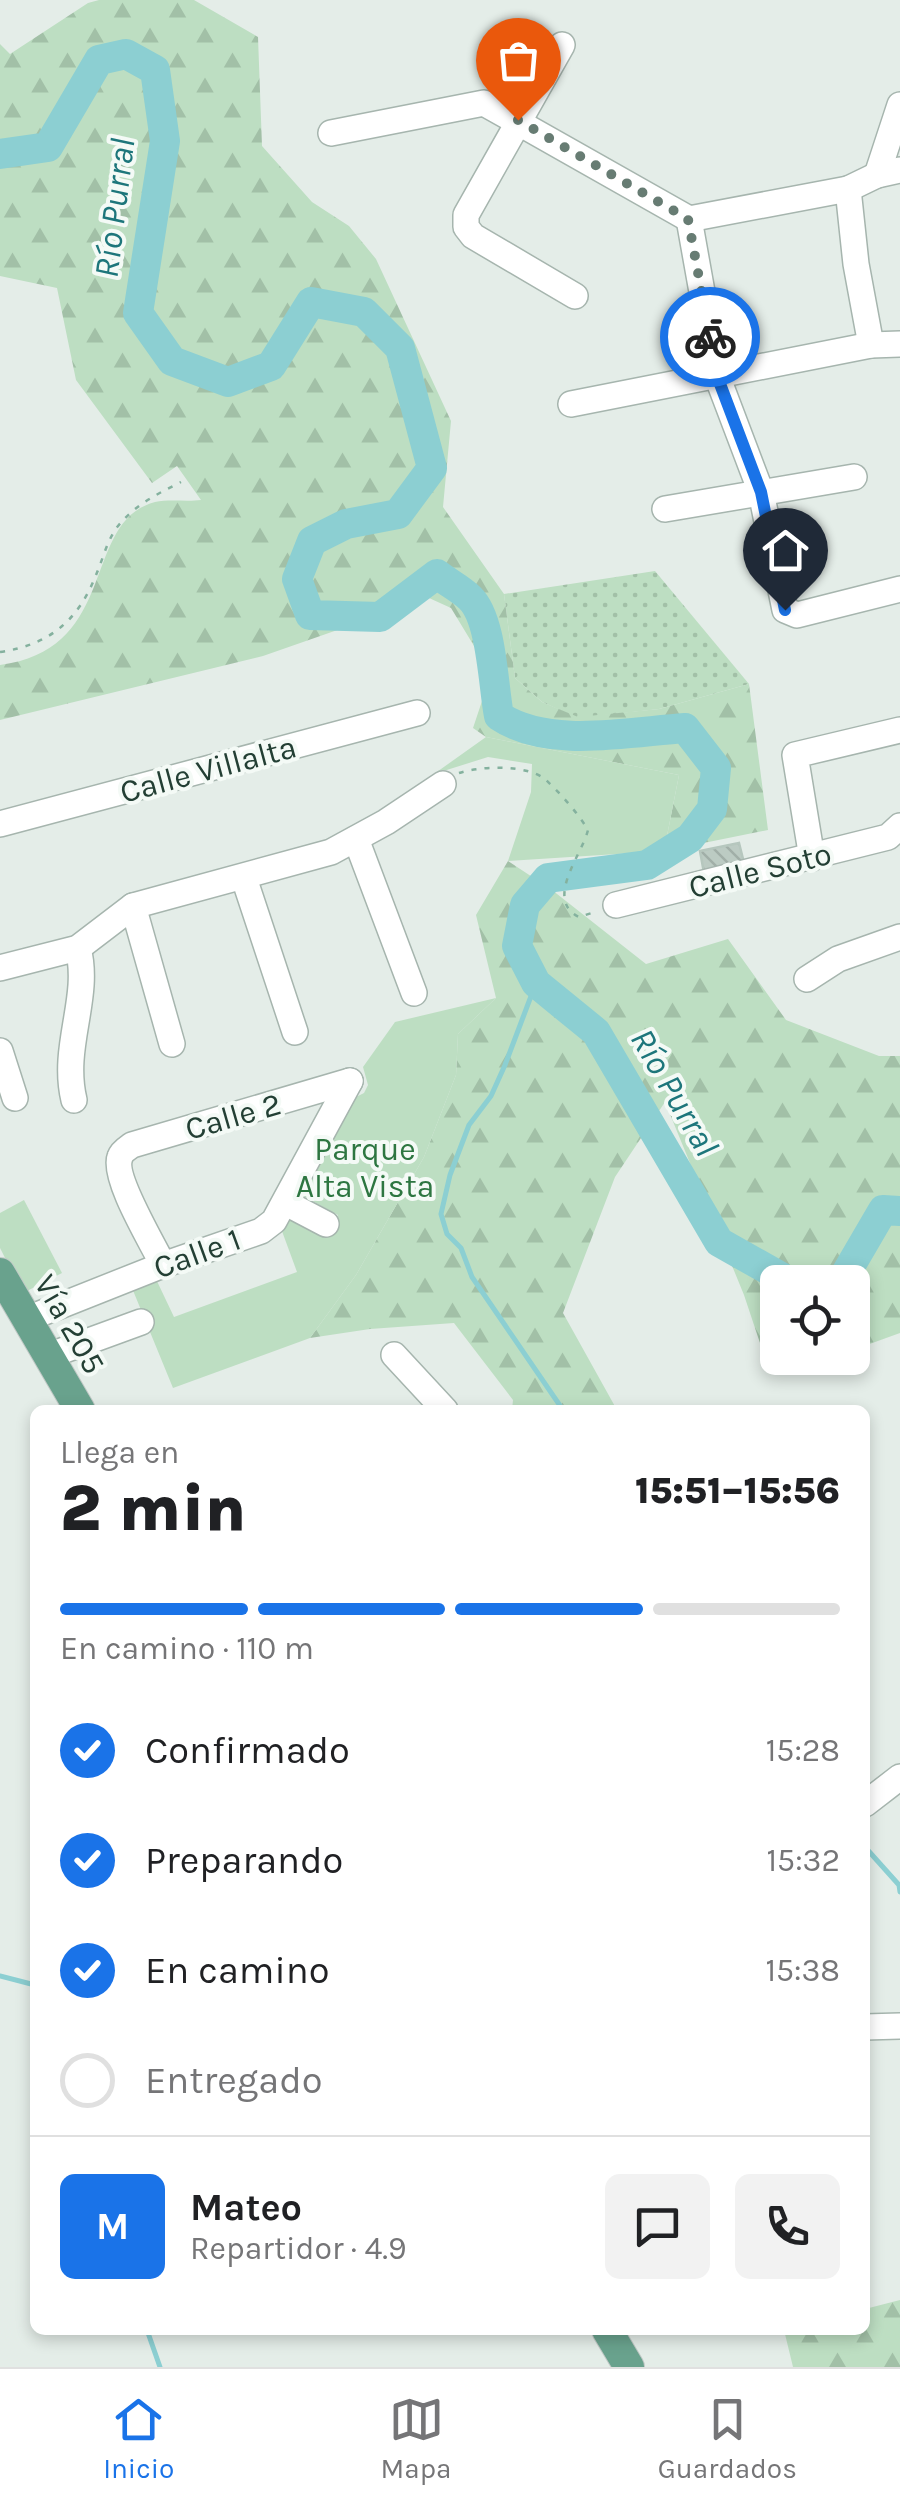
<!DOCTYPE html>
<html lang="es">
<meta charset="utf-8">
<style>
:root{--surface:#fff;--page:#f2f2f2;--text:#202124;--muted:#757577;--line:#e0e0e0;--accent:#1a73e8}
body{margin:0;font-family:Karla,sans-serif;background:var(--page);color:var(--text);height:100vh;display:flex;flex-direction:column;font-size:38px;white-space:nowrap}
*{box-sizing:border-box;margin:0}
p{font-size:32px;color:var(--muted)}
.icon{flex:none;width:55px;height:55px;fill:none;stroke:currentColor;stroke-width:2;stroke-linecap:round;stroke-linejoin:round}
.map{position:relative;flex:1;overflow:hidden}
.panel{position:absolute;left:30px;top:1405px;width:840px;height:930px;display:flex;flex-direction:column;background:var(--surface);border-radius:15px;box-shadow:0 5px 15px #0003}
.panel>*{flex:none}
.buttons{position:absolute;left:760px;top:1265px;display:grid;gap:20px}
.buttons a{display:grid;place-items:center;width:110px;height:110px;border-radius:15px;background:var(--surface);box-shadow:0 5px 15px #0003;font-size:50px}
.pin{position:absolute;display:grid;place-items:center;width:85px;height:85px;color:#fff;margin:-102px -42px;border-radius:50% 50% 50% 0;rotate:-45deg;box-shadow:0 0 10px #0007}
.pin .icon{rotate:45deg}
.courier{position:absolute;display:grid;place-items:center;width:100px;height:100px;margin:-50px;border:8px solid #1a73e8;border-radius:50%;background:#fff;color:#222;box-shadow:0 2px 12px #0007}
.overview em{font-style:normal;font-weight:800}
.overview div{display:flex;flex-direction:column-reverse}
.overview{display:flex;align-items:center;justify-content:space-between;height:170px;padding:0 30px}
h1{font-size:65px;font-weight:800;line-height:75px}
.bar{display:grid;grid-template-columns:repeat(4,1fr);gap:15px 10px;align-content:center;height:120px;padding:0 30px}
.bar i{height:12px;border-radius:8px;background:var(--line)}
.bar .current{background:var(--accent)}
.bar p{grid-column:span 4}
.line{display:flex;align-items:center;gap:25px;padding:0 30px;border-top:2px solid var(--line)}
.line div{flex:1}
.round{display:grid;place-items:center;flex:none;width:105px;height:105px;border-radius:15px;background:var(--page)}
ol{padding:0 30px;list-style:none}
li{display:flex;align-items:center;gap:30px;height:110px}
li p{margin-inline-start:auto}
li .icon{padding:10px;border-radius:50%;background:var(--accent);color:#fff;stroke-width:4}
li:last-child{color:var(--muted)}
li i{width:55px;height:55px;border:5px solid var(--line);border-radius:50%}
.tabs{display:flex;justify-content:space-around;align-items:center;height:140px;border-top:2px solid var(--line);background:var(--surface);font-size:28px;color:var(--muted)}
.tabs a{display:grid;justify-items:center;gap:5px}
.tabs .current{color:var(--accent)}
.map>svg:first-child{display:block}
.grass{fill:url(#grass-dots)}
.forest{fill:url(#forest-firs)}
.park{fill:#bddec2}
.lines{fill:none;stroke-linecap:round;stroke-linejoin:round}
.stream{stroke:#8ccfd2;stroke-width:5}
.river{stroke:#8ccfd2;stroke-width:30}
.building{fill:url(#building-back-hatch);stroke:#b6c7be;stroke-width:2.5}
.minor-casing{stroke:#a6b5ae;stroke-width:28}
.major-casing{stroke:#c1c9c6;stroke-width:32}
.path{stroke:#84b19e;stroke-width:2.5;stroke-dasharray:5 8;stroke-linecap:butt}
.minor{stroke:#fff;stroke-width:25}
.major{stroke:#69a28d;stroke-width:30}
.done{stroke:#677c73;stroke-width:10;stroke-dasharray:0 18}
.route{stroke:#1a73e8;stroke-width:12}
.labels{text-anchor:middle;stroke-width:8;stroke-linejoin:round;paint-order:stroke}
.street-label{font-size:32px;fill:#233f34;stroke:#f4faf6}
.park-label{font-size:32px;fill:#2d7641;stroke:#f4faf6}
.water-label{font-size:35px;font-style:italic;fill:#1d767b;stroke:#f4faf6}
</style>
<div class="map">
<svg width="900" height="2367" viewBox="0 0 900 2367">
<defs>
<pattern id="grass-dots" width="8" height="8" patternUnits="userSpaceOnUse" patternTransform="scale(2.5)"><rect width="8" height="8" fill="#bddec2"/><path d="M2 2h.1M6 6h.1" fill="none" stroke="#a2c0a7" stroke-width="1.8" stroke-linecap="round"/></pattern>
<pattern id="forest-firs" width="22" height="20" patternUnits="userSpaceOnUse" patternTransform="scale(2.5)"><rect width="22" height="20" fill="#bddec2"/><path d="M5 1l3.5 6h-7zM16 11l3.5 6h-7z" fill="#a2c0a7"/></pattern>
<pattern id="building-back-hatch" width="6" height="6" patternUnits="userSpaceOnUse" patternTransform="scale(2.5)"><rect width="6" height="6" fill="#bccbc3"/><path d="M-1 5l2 2M0 0l6 6M5-1l2 2" fill="none" stroke="#a1afa8"/></pattern>
</defs>
<rect width="100%" height="100%" fill="#e4ede8"/>
<path class="grass" d="M655 571 749 684 659 709 578 718 542 702 515 678 504 594Z"/>
<g class="forest">
<path d="M99 0H194L258 37 262 146 312 202 349 226 376 259 451 421 443 507 504 594 515 678 542 702 578 717 659 709 749 684 768 830 664 851 679 775 486 737 473 728 491 674 451 608 429 598 263 656 0 720V665C121 649 80 522 155 502 169 499 187 502 201 500L177 466 152 483 76 380 57 288 0 276V44L10 54 88 3Z"/>
<path d="M508 861 552 890 646 964 728 939 786 1020 879 1056H900V1333L853 1350 852 1282H778L777 1348 761 1346 744 1295 665 1102 615 1177 563 1313 617 1410H512L513 1400 454 1323 370 1329 310 1338 356 1275 424 1157 456 1075 458 1034 496 998 476 915Z"/>
<path d="M900 2300V2367H793L784 2330H865V2309Z"/>
</g>
<g class="park">
<path d="M486 737 679 775 664 851 508 861 531 792 532 764 488 757 434 774Z"/>
<path d="M496 998 458 1034 456 1075 424 1157 356 1275 310 1338 173 1388 132 1288 155 1277 174 1317 297 1272 279 1223 288 1213 326 1237 338 1215 298 1193 350 1100 364 1093 368 1085 363 1067 395 1022Z"/>
<path d="M24 1200 62 1273 23 1293 0 1248V1213Z"/>
</g>
<g class="lines">
<g class="stream">
<path d="M536 983 505 1065 491 1096 469 1125 450 1175 441 1214 447 1234 461 1248 472 1277 563 1410"/>
<path d="M865 1847 899 1885 900 1892"/>
<path d="M0 1976 35 1985"/>
<path d="M147 2330 160 2367"/>
</g>
<g class="river">
<path d="M0 154 48 147 99 60 126 54 155 70 165 141 138 313 172 361 228 382 271 366 311 302 364 312 400 348 432 468 398 514 346 524 312 541 297 579 310 615 380 617 437 574C447 582 461 589 470 598 492 619 493 685 499 716 548 749 628 732 685 728L716 768 712 809 690 838 647 865 548 878 525 905 517 946 536 983 596 1032 719 1242 790 1282"/>
<path d="M841 1282 883 1210 900 1211"/>
</g>
</g>
<path class="building" d="M739 843 744 863 704 873 700 851Z"/>
<g class="lines">
<defs>
<g id="minor">
<path d="M562 45 466 215V227L473 236 575 296"/>
<path d="M331 133 484 103 689 219 848 189 877 175 900 170"/>
<path d="M877 175 900 105"/>
<path d="M848 189 856 264 871 345"/>
<path d="M689 219 717 376 761 492 785 610 797 615 900 589"/>
<path d="M571 404 871 345 900 344"/>
<path d="M665 509 854 477"/>
<path d="M0 824 417 713"/>
<path d="M356 839 414 993"/>
<path d="M812 858 795 755 900 730"/>
<path d="M244 878 295 1032"/>
<path d="M616 905 888 837 900 826"/>
<path d="M133 906 172 1044"/>
<path d="M0 968 78 948 133 906 331 852 386 822 443 784"/>
<path d="M807 979 838 959 900 937"/>
<path d="M0 1051 15 1098"/>
<path d="M74 1100C61 1046 91 998 78 948"/>
<path d="M286 1203 326 1224"/>
<path d="M163 1265C153 1244 112 1177 120 1157 122 1151 128 1148 132 1145L350 1081"/>
<path d="M27 1319 163 1265 261 1231 274 1221 350 1081"/>
<path d="M394 1355 445 1410"/>
<path d="M48 1356 141 1322"/>
<path d="M865 1804 900 1777"/>
<path d="M865 2027 900 2026"/>
</g>
<g id="major">
<path d="M0 1273 80 1410"/>
<path d="M607 2330 629 2367"/>
</g>
</defs>
<use href="#minor" class="minor-casing"/>
<use href="#major" class="major-casing"/>
<g class="path">
<path d="M0 652C49 645 78 621 96 575 103 559 107 540 118 526 135 505 157 494 181 482"/>
<path d="M459 773C480 766 528 764 546 780 560 793 578 813 588 830 582 855 544 900 579 917L595 912"/>
</g>
<use href="#minor" class="minor"/>
<use href="#major" class="major"/>
</g>
<g class="lines">
<path class="done" d="M518 120 688 219 710 337"/>
<path class="route" d="M710 337 717 376 761 492 785 610"/>
</g>
<g class="labels">
<g class="street-label">
<text transform="translate(208 769) rotate(-15)" y="11">Calle Villalta</text>
<text transform="translate(760 870) rotate(-14)" y="11">Calle Soto</text>
<text transform="translate(233 1116) rotate(-16)" y="11">Calle 2</text>
<text transform="translate(197 1253) rotate(-20)" y="11">Calle 1</text>
<text transform="translate(70 1324) rotate(60)" y="11">Vía 205</text>
</g>
<g class="park-label">
<text x="365" y="1160">Parque<tspan x="365" dy="37">Alta Vista</tspan></text>
</g>
<g class="water-label">
<text transform="translate(114 208) rotate(-83)" y="12">Río Purral</text>
<text transform="translate(675 1092) rotate(60)" y="12">Río Purral</text>
</g>
</g>
</svg>
<div class="buttons">
<a><svg class="icon" aria-label="locate" viewBox="0 0 24 24"><circle cx="12" cy="12" r="6"/><path d="M12 2v4M12 18v4M2 12h4M18 12h4"/></svg></a>
</div>
<div class="pin" style="left:518px;top:120px;background:#ea580c"><svg class="icon" aria-label="bag" viewBox="0 0 24 24"><path d="M5 8h14l-1 12H6zM9 8a3 3 0 0 1 6 0"/></svg></div>
<div class="pin" style="left:785px;top:610px;background:#1f2937"><svg class="icon" aria-label="home" viewBox="0 0 24 24"><path d="M3 11l9-7 9 7M6 9v11h12V9"/></svg></div>
<div class="courier" style="left:710px;top:337px"><svg class="icon" aria-label="bike" viewBox="0 0 24 24"><circle cx="6" cy="16" r="4"/><circle cx="18" cy="16" r="4"/><path d="M6 16l4-8h5l3 8M10 8l3 8H6M13 5h3"/></svg></div>
<section class="panel">
<div class="overview"><div><h1>2 min</h1><p>Llega en</p></div><em>15:51–15:56</em></div>
<div class="bar"><i class="current"></i><i class="current"></i><i class="current"></i><i></i><p>En camino · 110 m</p></div>
<ol>
<li><svg class="icon" aria-label="check" viewBox="0 0 24 24"><path d="M5 12l5 5 9-10"/></svg>Confirmado<p>15:28</p></li>
<li><svg class="icon" aria-label="check" viewBox="0 0 24 24"><path d="M5 12l5 5 9-10"/></svg>Preparando<p>15:32</p></li>
<li><svg class="icon" aria-label="check" viewBox="0 0 24 24"><path d="M5 12l5 5 9-10"/></svg>En camino<p>15:38</p></li>
<li><i></i>Entregado</li>
</ol>
<div class="line" style="height:180px"><b class="round" style="background:var(--accent);color:#fff">M</b><div><b>Mateo</b><p>Repartidor · 4.9</p></div><a class="round"><svg class="icon" aria-label="chat" viewBox="0 0 24 24"><path d="M4 5h16v11H9l-5 4z"/></svg></a><a class="round"><svg class="icon" aria-label="phone" viewBox="0 0 24 24"><path d="M5 4h4l2 5-3 2q2 4 5 5l2-3 5 2v4C11 20 4 13 5 4z"/></svg></a></div>
</section>
</div>
<nav class="tabs">
<a class="current"><svg class="icon" aria-label="home" viewBox="0 0 24 24"><path d="M3 11l9-7 9 7M6 9v11h12V9"/></svg>Inicio</a>
<a><svg class="icon" aria-label="map" viewBox="0 0 24 24"><path d="M3 6l6-2 6 2 6-2v14l-6 2-6-2-6 2zM9 4v14M15 6v14"/></svg>Mapa</a>
<a><svg class="icon" aria-label="saved" viewBox="0 0 24 24"><path d="M7 4h10v16l-5-4-5 4z"/></svg>Guardados</a>
</nav>
